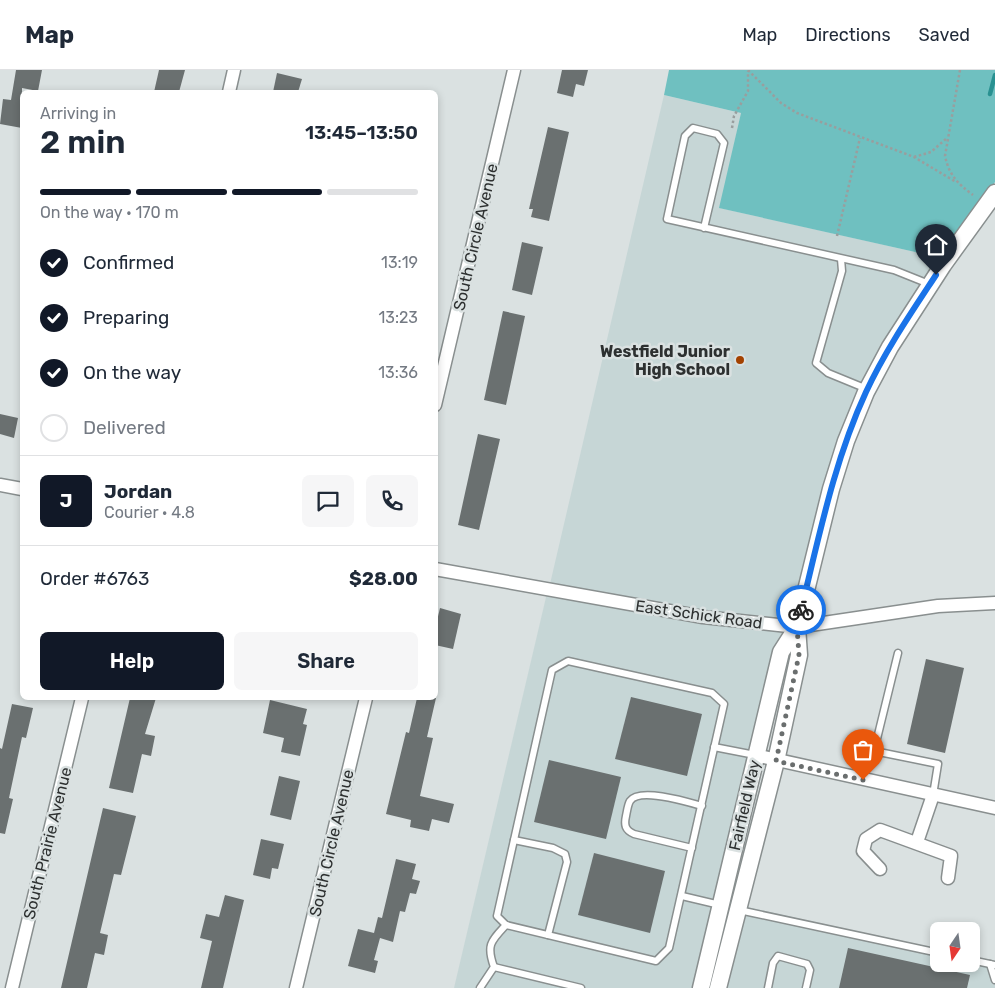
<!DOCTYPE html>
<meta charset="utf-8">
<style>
:root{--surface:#fff;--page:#f6f6f7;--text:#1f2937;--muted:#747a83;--line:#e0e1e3;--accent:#111827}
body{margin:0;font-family:Rubik,sans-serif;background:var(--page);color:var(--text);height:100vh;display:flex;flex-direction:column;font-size:19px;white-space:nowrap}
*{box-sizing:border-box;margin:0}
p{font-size:16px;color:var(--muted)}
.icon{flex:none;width:28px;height:28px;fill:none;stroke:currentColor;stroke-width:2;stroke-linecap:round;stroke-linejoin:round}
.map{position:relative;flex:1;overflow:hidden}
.drawer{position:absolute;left:20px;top:20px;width:418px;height:610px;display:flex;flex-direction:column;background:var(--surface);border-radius:8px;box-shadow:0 2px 8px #0003}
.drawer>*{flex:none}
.needle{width:32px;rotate:193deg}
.tools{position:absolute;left:930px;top:852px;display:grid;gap:10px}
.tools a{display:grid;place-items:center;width:50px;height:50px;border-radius:8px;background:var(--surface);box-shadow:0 2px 8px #0003;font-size:25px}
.pin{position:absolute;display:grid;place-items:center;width:42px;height:42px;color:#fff;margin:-51px -21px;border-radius:50% 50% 50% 0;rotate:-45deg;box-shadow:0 0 5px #0007}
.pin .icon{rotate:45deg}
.courier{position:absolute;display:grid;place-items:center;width:50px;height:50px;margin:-25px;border:4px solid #1a73e8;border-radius:50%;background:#fff;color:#222;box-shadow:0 1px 6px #0007}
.summary em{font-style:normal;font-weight:600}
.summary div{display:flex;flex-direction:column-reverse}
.summary{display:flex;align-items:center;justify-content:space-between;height:85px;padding:0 20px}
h1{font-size:32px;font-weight:600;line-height:38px}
.bar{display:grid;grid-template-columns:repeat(4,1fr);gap:8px 5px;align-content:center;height:60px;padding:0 20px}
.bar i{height:6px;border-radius:4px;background:var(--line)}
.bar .selected{background:var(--accent)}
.bar p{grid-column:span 4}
.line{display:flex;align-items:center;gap:12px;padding:0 20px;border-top:1px solid var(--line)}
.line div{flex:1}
.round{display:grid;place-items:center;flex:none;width:52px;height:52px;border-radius:8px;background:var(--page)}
ol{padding:0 20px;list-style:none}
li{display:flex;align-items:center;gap:15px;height:55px}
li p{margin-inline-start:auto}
li .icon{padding:5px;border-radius:50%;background:var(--accent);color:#fff;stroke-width:4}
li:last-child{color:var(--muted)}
li i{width:28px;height:28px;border:2px solid var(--line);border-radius:50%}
.primary-button{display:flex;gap:10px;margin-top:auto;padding:10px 20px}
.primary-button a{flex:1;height:58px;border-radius:8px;background:var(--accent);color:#fff;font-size:20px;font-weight:600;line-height:58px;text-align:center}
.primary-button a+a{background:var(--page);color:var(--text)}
header{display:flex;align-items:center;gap:30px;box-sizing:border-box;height:70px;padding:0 25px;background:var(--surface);border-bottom:1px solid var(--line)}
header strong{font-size:24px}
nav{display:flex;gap:28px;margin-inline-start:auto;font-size:18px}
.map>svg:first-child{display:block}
.built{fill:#c6d6d6}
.green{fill:#6fc0c0}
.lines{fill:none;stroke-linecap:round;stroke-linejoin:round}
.stream{stroke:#299191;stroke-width:4.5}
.building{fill:#6a7070}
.service-casing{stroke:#898f8f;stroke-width:9}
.minor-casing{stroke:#898f8f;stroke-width:15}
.tertiary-casing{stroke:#898f8f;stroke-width:19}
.path{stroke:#999e9e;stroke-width:2.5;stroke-dasharray:2.5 2.5;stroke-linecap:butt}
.service{stroke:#fff;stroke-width:6}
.minor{stroke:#fff;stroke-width:12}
.tertiary{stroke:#fff;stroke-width:16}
.done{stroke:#6a6e6e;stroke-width:5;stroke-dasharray:0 9}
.route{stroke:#1a73e8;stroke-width:6}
.poi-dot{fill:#a34200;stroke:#dae1e1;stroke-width:2}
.labels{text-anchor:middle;stroke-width:5;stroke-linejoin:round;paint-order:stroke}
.street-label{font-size:16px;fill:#2d3030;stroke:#dae1e1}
.poi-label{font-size:16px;font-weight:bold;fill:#2d3030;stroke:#dae1e1;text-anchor:end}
</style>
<header>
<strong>Map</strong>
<nav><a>Map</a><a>Directions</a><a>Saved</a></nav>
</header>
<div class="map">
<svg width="995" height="918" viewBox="0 0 995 918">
<rect width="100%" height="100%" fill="#dae1e1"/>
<g class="built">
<path d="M664 25 741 43 720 138 942 188 865 316 795 553 702 543 550 514Z"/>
<path d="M547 523 789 561 697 918H454Z"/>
<path d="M743 836 939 880V894H971V887L995 893V918H723Z"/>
</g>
<path class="green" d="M669 0H995V112L982 134 942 188 719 138 741 43 664 25Z"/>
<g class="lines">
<path class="stream" d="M990 24 995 5"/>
</g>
<g class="building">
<path d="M16 0H42L38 21 22 18V58L0 54 3 29 11 30Z"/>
<path d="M159 0H185L179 22H154Z"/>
<path d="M562 0H588L584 16 576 14 573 27 557 23Z"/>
<path d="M277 3 302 9 298 22H273Z"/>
<path d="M548 57 569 62 549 151 531 147 533 139H529Z"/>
<path d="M522 172 543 177 532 225 512 220Z"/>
<path d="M503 241 525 246 506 335 484 330Z"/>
<path d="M0 344 18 348 14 368 0 364Z"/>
<path d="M478 364 500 369 479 460 458 455Z"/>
<path d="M440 538 461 544 453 579 435 575V559Z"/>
<path d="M926 589 964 598 945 683 907 674Z"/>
<path d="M631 627 702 644 687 706 615 689Z"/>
<path d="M130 628H156L145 664 155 666 151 686 142 684 133 723 109 718Z"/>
<path d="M417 628H436L427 667 433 668 420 726 454 734 449 753 432 749 429 761 410 757 411 750 386 744 406 662 409 663Z"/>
<path d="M270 630 307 639 303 654 307 655 300 686 281 682 284 668 263 663Z"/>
<path d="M12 634 33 638 26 668 22 667 9 728 13 729 5 764 0 763V678L2 679Z"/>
<path d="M549 690 621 707 606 769 534 752Z"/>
<path d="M279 706 300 711 291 750 270 745Z"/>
<path d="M103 738 136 746 121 805 114 804 100 863 108 865 104 885 95 883 87 918H61Z"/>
<path d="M261 769 284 774 278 799 272 798 270 809 253 805Z"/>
<path d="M594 783 665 801 650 863 578 845Z"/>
<path d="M396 789 416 794 412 809 420 811 416 824 410 823 405 842 400 841 393 872 380 868 374 890 378 891 375 903 348 896 358 859 374 863 378 847 382 848Z"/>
<path d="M225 825 244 830 223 918H201L212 871 200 868 206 844 219 847Z"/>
<path d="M848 878 970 905 967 918H839Z"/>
</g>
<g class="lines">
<defs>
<g id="service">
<path d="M704 158 724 73 717 64 693 58 685 66 667 149 894 200 929 214"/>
<path d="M841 189 842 201 816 293 828 303 867 319"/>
<path d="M898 583 874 681 938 694 933 725"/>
<path d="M568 591 712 623 724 634 669 878 656 891 506 855 497 846 552 600Z"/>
<path d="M714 677 755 685"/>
<path d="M514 770 553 778 565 784 567 792 548 865"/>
<path d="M692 778 634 764C625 760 624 755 626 746 627 741 628 734 630 731 639 717 688 732 702 736"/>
<path d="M682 826 720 835"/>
<path d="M739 840 939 883"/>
<path d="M971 890 995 895"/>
<path d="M990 894 995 910"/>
<path d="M494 897 581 918"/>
<path d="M480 918 494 897C486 875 491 871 506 855"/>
<path d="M768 918 773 893 778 886 807 894 810 900 806 918"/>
</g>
<g id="minor">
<path d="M229 22 234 0"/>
<path d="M435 335 514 0"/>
<path d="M0 415 22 419"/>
<path d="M435 499 703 547 797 557 938 536 995 533"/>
<path d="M755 685 995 738"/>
<path d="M917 772 933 725"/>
<path d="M880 799 863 781 866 769 880 760 951 786 948 808"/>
<path d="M12 918 82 628"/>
<path d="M296 918 366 628"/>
</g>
<g id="tertiary">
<path d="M701 918 781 582 797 557"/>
<path d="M718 918 776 691 799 585 797 557 831 419 846 371 866 322 890 277 943 195 995 123"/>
</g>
</defs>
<use href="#service" class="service-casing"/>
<use href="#minor" class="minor-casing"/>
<use href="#tertiary" class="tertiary-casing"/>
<g class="path">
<path d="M748 0 781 33 797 43 914 87 956 112"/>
<path d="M960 0 945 86C949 105 958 114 973 125"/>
<path d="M732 58 734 46 748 21V1"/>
<path d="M914 87 931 82 947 68"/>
<path d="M837 166 860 68"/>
</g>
<use href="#service" class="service"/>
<use href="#minor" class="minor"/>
<use href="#tertiary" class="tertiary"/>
</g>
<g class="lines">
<path class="done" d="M801 540 797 557 799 585 776 691 863 710"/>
<path class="route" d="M801 540C819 467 834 391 866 322 885 281 911 243 936 205"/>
</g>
<circle class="poi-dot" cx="740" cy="290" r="5"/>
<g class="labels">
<g class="street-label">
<text transform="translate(475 167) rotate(-77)" y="6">South Circle Avenue</text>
<text transform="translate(699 544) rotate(8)" y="6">East Schick Road</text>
<text transform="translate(744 735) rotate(-77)" y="6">Fairfield Way</text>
<text transform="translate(47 773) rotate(-76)" y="6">South Prairie Avenue</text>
<text transform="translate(331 773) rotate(-77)" y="6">South Circle Avenue</text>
</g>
<g class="poi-label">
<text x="730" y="287">Westfield Junior<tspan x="730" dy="18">High School</tspan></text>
</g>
</g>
</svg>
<div class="tools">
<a><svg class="needle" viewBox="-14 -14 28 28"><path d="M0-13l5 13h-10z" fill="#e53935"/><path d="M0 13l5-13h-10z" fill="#747a83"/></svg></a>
</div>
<div class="pin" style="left:863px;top:710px;background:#ea580c"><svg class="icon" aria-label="bag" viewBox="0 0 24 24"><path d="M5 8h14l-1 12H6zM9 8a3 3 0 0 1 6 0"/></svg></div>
<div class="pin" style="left:936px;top:205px;background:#1f2937"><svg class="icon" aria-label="home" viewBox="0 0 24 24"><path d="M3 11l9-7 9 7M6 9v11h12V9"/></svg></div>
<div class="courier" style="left:801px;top:540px"><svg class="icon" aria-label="bike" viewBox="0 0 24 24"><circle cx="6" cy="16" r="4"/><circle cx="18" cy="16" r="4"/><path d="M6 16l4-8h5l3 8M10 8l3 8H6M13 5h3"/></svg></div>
<section class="drawer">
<div class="summary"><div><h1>2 min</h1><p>Arriving in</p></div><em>13:45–13:50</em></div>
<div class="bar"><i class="selected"></i><i class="selected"></i><i class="selected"></i><i></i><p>On the way · 170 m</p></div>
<ol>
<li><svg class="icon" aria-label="check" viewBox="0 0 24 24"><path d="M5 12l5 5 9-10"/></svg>Confirmed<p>13:19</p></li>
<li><svg class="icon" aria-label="check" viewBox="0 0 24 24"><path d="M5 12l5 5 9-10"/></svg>Preparing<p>13:23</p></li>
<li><svg class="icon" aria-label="check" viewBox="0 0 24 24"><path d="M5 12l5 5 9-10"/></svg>On the way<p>13:36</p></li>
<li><i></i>Delivered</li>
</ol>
<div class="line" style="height:90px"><b class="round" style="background:var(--accent);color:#fff">J</b><div><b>Jordan</b><p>Courier · 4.8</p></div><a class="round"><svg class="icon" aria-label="chat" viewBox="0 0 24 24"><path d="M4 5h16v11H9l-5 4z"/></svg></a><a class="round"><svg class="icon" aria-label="phone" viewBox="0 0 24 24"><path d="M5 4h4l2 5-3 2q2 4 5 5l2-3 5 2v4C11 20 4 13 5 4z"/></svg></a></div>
<div class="line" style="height:65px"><div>Order #6763</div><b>$28.00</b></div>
<div class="primary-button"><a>Help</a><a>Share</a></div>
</section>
</div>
